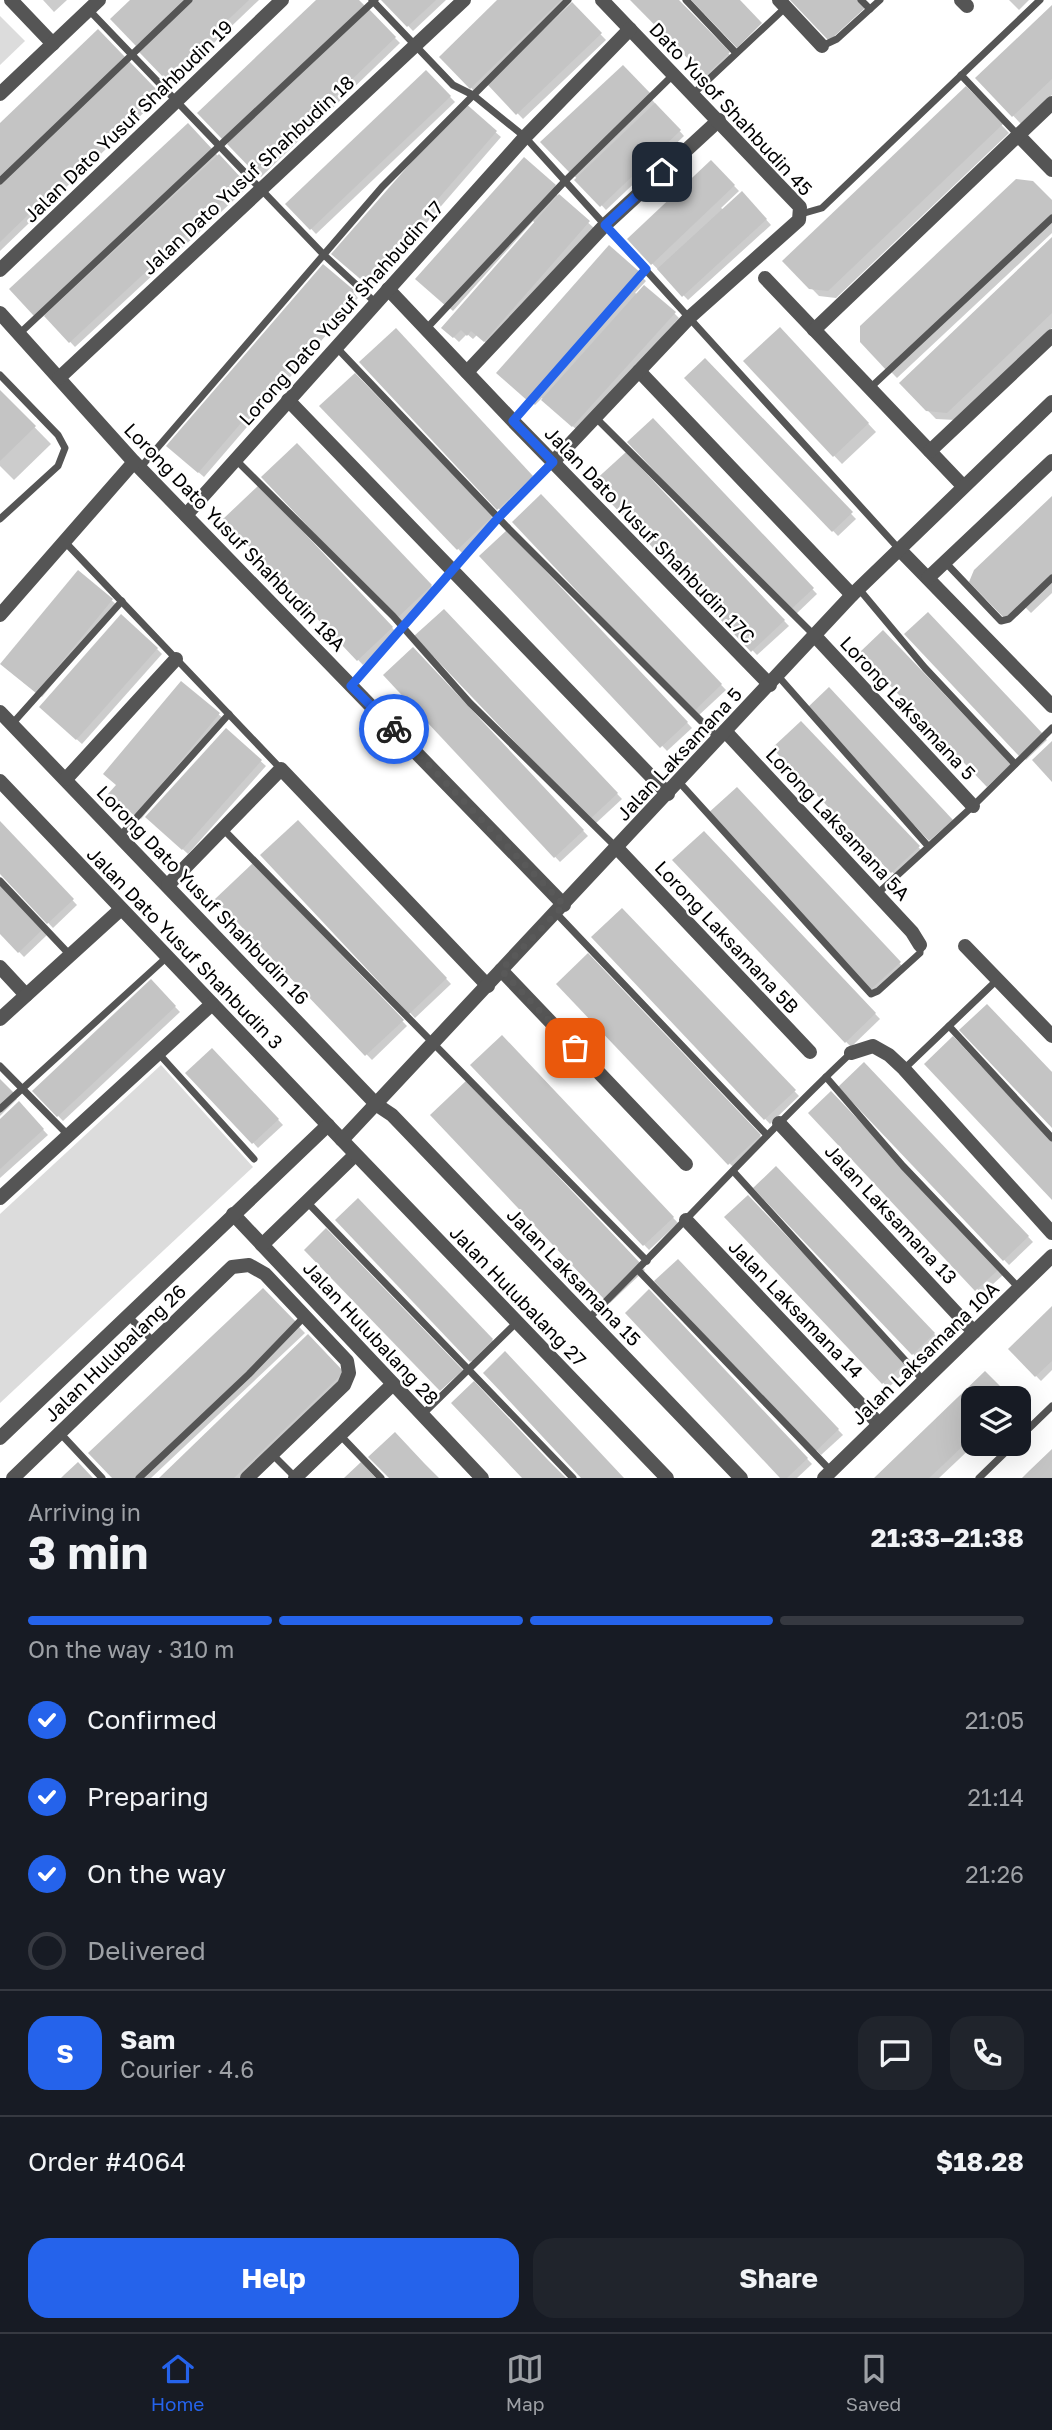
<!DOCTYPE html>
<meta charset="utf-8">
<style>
:root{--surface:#171b24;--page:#20242c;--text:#f1f3f6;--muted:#9ea1a6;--line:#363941;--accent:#2563eb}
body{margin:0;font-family:"Golos Text",sans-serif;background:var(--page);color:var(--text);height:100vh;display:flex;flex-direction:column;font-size:26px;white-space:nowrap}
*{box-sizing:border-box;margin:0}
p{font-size:23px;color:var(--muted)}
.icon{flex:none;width:38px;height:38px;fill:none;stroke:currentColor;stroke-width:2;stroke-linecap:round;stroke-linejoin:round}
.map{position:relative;height:1478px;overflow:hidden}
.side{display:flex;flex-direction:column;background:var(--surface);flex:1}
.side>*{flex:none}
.buttons{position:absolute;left:961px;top:1386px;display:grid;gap:14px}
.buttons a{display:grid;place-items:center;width:70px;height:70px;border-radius:14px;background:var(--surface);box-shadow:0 7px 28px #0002;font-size:35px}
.pin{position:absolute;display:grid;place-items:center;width:60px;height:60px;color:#fff;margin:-30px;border-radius:14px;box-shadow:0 4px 10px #0006}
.courier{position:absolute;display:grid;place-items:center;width:70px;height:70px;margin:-35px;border:5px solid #2563eb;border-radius:50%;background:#fff;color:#222;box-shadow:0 2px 9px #0007}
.summary em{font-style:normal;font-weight:700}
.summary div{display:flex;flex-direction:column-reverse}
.summary{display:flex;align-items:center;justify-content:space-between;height:119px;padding:0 28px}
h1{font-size:46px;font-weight:700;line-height:52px}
.bar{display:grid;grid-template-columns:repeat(4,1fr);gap:10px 7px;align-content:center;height:84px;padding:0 28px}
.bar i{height:9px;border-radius:5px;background:var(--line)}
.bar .active{background:var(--accent)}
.bar p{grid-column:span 4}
.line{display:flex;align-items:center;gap:18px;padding:0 28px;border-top:2px solid var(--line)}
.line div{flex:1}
.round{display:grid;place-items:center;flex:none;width:74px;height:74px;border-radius:21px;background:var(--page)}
ol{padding:0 28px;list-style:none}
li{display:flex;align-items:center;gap:21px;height:77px}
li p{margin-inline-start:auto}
li .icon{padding:7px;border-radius:50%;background:var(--accent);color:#fff;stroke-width:4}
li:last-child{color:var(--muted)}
li i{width:38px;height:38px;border:4px solid var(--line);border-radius:50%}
.cta{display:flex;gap:14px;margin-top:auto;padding:14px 28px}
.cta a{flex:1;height:80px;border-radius:21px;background:var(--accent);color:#fff;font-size:28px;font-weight:700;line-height:80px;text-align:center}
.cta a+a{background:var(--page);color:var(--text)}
.dock{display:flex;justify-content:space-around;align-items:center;height:98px;border-top:2px solid var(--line);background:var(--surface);font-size:19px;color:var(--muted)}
.dock a{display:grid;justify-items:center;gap:4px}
.dock .active{color:var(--accent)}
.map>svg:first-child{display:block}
.green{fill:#dcdcdc}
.shadow{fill:#0003}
.building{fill:#c4c4c4}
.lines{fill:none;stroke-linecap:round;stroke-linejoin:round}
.service{stroke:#555;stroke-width:7}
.minor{stroke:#555;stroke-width:14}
.tertiary{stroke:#555;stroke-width:14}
.done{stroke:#595959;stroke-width:7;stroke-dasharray:0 12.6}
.route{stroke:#2563eb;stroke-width:9}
.labels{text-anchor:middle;stroke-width:5;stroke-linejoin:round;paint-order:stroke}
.street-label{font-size:19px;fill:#000;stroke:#fff}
</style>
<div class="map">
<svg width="1052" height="1478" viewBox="0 0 1052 1478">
<rect width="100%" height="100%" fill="#fff"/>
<g class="green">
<path d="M0 16 25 41 0 65Z"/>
<path d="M161 1065 253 1167 0 1403V1214Z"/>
</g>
<g class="shadow">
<path d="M43 0H67L54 12Z"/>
<path d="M133 0H259L172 83 142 52Z"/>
<path d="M318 0H357L400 43 261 177 199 113Z"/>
<path d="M384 0H446L413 31Z"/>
<path d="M499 0H571L522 48 572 5 606 40 523 119 487 82 476 93 441 57Z"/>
<path d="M633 0H677L733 58 711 80Z"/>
<path d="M1009 0H1029L1019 10Z"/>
<path d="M1052 7V95L1021 124 977 78Z"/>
<path d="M98 31 161 96 0 251V125Z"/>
<path d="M623 67 684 136 606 210 543 142Z"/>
<path d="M426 72 455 102 316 234 288 204Z"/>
<path d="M966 88 1009 133 836 298 819 296 785 261Z"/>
<path d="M464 105 501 137 371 287 339 259Z"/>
<path d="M188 125 248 187 75 347 45 315 40 319 11 289Z"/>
<path d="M524 159 560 191 557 195 594 228 490 346 477 335 473 339 467 334 459 342 444 328 536 224 533 221 453 311 422 284Z"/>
<path d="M711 162 739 191 721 208 724 210 742 193 771 225 688 300 629 240Z"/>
<path d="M1052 202V233L897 378 861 341Z"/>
<path d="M1052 239V328L955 420 936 419 901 383Z"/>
<path d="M641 276 646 281 635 293 674 313 679 318 578 431 542 398 535 405 504 378Z"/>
<path d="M354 293 358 298 204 477 174 451Z"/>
<path d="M396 330 537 482 503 513 362 362Z"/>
<path d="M780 330 876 432 842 464 745 362Z"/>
<path d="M705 361 856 519 838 536 687 378Z"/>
<path d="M355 375 496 522 463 554 322 406Z"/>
<path d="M0 392 51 444 14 480 0 466Z"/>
<path d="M652 421 817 594 795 615Z"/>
<path d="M297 446 436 591 402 622 264 477Z"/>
<path d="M626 455 789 626 757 655 594 484Z"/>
<path d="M259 487 397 633 363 665 225 519Z"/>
<path d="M541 497 726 690 698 716Z"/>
<path d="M1052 498V593L1031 613 1025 607Z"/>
<path d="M507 532 692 728 667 751 482 556Z"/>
<path d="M78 572 117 605 42 697 7 669Z"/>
<path d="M444 611 622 799 595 824Z"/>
<path d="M928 614 1047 740 1026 760 907 634Z"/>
<path d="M157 649 162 654 82 744 46 712Z"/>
<path d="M413 649 588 836 560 862 385 675Z"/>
<path d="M181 683 224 719 141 819 116 799Z"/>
<path d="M801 723 923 852 897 877 775 748Z"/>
<path d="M226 730 266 766 188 854 148 817Z"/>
<path d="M737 789 904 968 876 994 708 815Z"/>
<path d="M298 822 451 984 415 1018 262 855Z"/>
<path d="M0 823 77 905 53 928 0 871Z"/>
<path d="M704 833 880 1019 851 1047 674 860Z"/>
<path d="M253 865 407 1026 372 1060 218 899Z"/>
<path d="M0 886 47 935 24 957 0 932Z"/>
<path d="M622 910 799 1096 770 1124 593 937Z"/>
<path d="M588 956 765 1141 735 1169 558 984Z"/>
<path d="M151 982 180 1012 63 1121 34 1091Z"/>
<path d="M502 1037 678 1223 649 1250 473 1065Z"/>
<path d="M212 1050 283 1125 258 1148 188 1073Z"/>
<path d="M864 1064 1033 1242 1009 1265 840 1087Z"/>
<path d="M0 1081 17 1099 0 1116Z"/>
<path d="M467 1082 645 1270 610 1303 432 1115Z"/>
<path d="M19 1104 48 1135 0 1178V1121Z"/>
<path d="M810 1114 1003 1275 982 1294Z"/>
<path d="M776 1168 939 1339 918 1359 756 1188Z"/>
<path d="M358 1200 497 1345 476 1366 337 1220Z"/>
<path d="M727 1217 909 1368 888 1388Z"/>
<path d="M678 1261 843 1435 821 1455 657 1281Z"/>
<path d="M263 1290 305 1333 151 1478H114L90 1453Z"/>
<path d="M649 1292 812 1464 797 1478H783L627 1313Z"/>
<path d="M1052 1309V1370L1041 1381 1010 1349Z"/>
<path d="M308 1337 351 1381 250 1478H161Z"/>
<path d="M985 1374 1010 1398H973V1444H975L939 1478H877Z"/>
</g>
<g class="building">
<path d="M130 0H185L136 46 110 19Z"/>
<path d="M194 0H249L165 79 139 52Z"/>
<path d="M316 0H359L365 6 223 140 197 113Z"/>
<path d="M381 0H436L407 27Z"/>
<path d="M497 0H561L470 89 439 57Z"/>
<path d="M630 0H679L730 52 705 76Z"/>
<path d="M691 0H740L762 23 737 48Z"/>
<path d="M790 0H858L865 8 829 41Z"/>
<path d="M572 2 602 33 516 115 487 84Z"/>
<path d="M1052 5V79L1012 117 975 78Z"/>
<path d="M368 8 396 37 255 173 227 144Z"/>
<path d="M98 29 125 57 0 176V123Z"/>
<path d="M128 60 157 90 0 242V184Z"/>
<path d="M623 65 652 95 570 173 540 142Z"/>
<path d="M426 70 451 96 310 230 285 204Z"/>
<path d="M966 86 1003 124 828 291 809 289 782 261Z"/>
<path d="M464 102 497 131 365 283 331 254Z"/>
<path d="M655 103 681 130 600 207 574 180Z"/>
<path d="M188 123 213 150 34 316 9 289Z"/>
<path d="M219 154 244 181 69 343 44 316Z"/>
<path d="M524 157 556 185 447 307 415 279Z"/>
<path d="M711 160 735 185 651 265 627 239Z"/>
<path d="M1016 179 1033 181 1052 200V217L888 372 860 342V326Z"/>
<path d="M742 191 767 219 682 297 657 269Z"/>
<path d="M559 194 590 221 484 342 471 331 467 336 461 330 453 338 441 328Z"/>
<path d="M1052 237V313L947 413 926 411 899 383Z"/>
<path d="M609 245 642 274 529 402 496 373Z"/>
<path d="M323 264 355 291 198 473 166 446Z"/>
<path d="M644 285 676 312 572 427 541 400Z"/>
<path d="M780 327 869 423 833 457 743 361Z"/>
<path d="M396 328 533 476 497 510 359 362Z"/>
<path d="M705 358 853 512 832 532 684 378Z"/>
<path d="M355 373 493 516 457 550 319 406Z"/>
<path d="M0 390 36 426 0 461Z"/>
<path d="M653 418 814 588 788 612 627 442Z"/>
<path d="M297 443 432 585 396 619 261 477Z"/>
<path d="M626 452 785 620 751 652 592 483Z"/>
<path d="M259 485 393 627 357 661 223 519Z"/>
<path d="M541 494 722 684 692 713 512 522Z"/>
<path d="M1052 496V578L1007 621 969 582 974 570Z"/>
<path d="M507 530 688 722 660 748 479 556Z"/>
<path d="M78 570 113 599 36 693 0 664Z"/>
<path d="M444 609 618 793 589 820 414 636Z"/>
<path d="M928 612 1043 734 1019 756 904 634Z"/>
<path d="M121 614 158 648 76 740 39 707Z"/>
<path d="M883 630 1011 764 987 787 859 653Z"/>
<path d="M413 647 584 830 554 858 383 675Z"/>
<path d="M181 681 220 713 135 816 108 794 116 785 103 774Z"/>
<path d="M829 687 953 820 929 841 806 709Z"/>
<path d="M801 721 920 846 891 873 772 748Z"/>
<path d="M226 728 262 760 182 850 145 817Z"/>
<path d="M1052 741V782L1032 760Z"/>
<path d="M737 787 901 962 870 990 706 815Z"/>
<path d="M298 820 447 978 409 1014 260 855Z"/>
<path d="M0 821 74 899 47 924 0 874Z"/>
<path d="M704 831 876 1013 845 1043 672 860Z"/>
<path d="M253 863 404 1020 365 1056 215 899Z"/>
<path d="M0 884 43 929 18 953 0 934Z"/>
<path d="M622 908 796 1090 764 1120 591 937Z"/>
<path d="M588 953 761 1135 728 1165 556 984Z"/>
<path d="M151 979 176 1006 57 1117 32 1091Z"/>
<path d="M987 1004 1052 1072V1128L959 1030Z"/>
<path d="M502 1035 674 1217 643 1246 470 1065Z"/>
<path d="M953 1036 1052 1142V1200L924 1064Z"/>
<path d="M212 1048 279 1119 252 1144 185 1073Z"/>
<path d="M864 1062 1029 1236 1003 1261 838 1087Z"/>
<path d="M0 1079 14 1093 0 1106Z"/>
<path d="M467 1080 641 1264 604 1299 430 1115Z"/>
<path d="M831 1091 999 1269 975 1291 808 1113Z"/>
<path d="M19 1101 44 1129 0 1169V1119Z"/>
<path d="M776 1166 935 1333 912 1355 753 1188Z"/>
<path d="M748 1195 906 1362 882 1384 724 1217Z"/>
<path d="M358 1198 493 1339 470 1362 335 1220Z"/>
<path d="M326 1228 463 1370 440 1391 304 1250Z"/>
<path d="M678 1259 839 1429 815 1452 654 1281Z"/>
<path d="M263 1288 298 1324 135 1478H112L88 1453Z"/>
<path d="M649 1289 808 1458 787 1478H780L625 1313Z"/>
<path d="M1052 1306V1361L1035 1377 1008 1349Z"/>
<path d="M308 1334 344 1372 234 1478H159Z"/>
<path d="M505 1351 579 1430 624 1478H581L501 1392 483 1373Z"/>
<path d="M985 1371 1012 1398H973V1436L943 1465 929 1478H874Z"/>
<path d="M474 1381 547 1459 566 1478H522L469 1422 451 1403Z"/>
<path d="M395 1432 424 1463 439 1478H389L368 1457Z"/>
<path d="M1052 1449V1478H1022L1029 1471Z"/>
<path d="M78 1462 93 1478H61L64 1475Z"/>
<path d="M361 1462 376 1478H344Z"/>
</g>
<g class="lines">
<g class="service">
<path d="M372 0 453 85 473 95 525 137 899 549"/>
<path d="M686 0 736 53"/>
<path d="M861 0 870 9"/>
<path d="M89 10 324 255 376 303"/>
<path d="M822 46 837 39 880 0"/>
<path d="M961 75 1018 135"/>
<path d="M693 94 786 7"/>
<path d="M0 181 189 0"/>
<path d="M801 214 822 208 1040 0"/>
<path d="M426 329 565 181 674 74"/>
<path d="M19 334 375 0"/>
<path d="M337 348 509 529 719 739"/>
<path d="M0 375 58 435 65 448 58 466 0 519"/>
<path d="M870 388 1052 218"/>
<path d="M596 418 815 636"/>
<path d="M513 421 646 269"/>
<path d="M236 460 393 616 470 703 617 848"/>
<path d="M140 468 382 187 568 0"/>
<path d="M65 542 281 769"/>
<path d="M945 562 1001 621 1009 619 1052 578"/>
<path d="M859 589 925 668 1015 764"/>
<path d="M778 676 928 846"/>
<path d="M351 686 498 518 552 462"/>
<path d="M12 724 122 601"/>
<path d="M679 782 871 994 878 991 920 953V945"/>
<path d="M223 829 647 1261"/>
<path d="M120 836 229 714"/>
<path d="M0 881 70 955"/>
<path d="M877 894 973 806 1052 728"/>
<path d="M556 913 767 1135"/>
<path d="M949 1026 1052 1138"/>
<path d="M159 1054 254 1159"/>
<path d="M0 1066 68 1135"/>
<path d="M904 1069 997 980"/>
<path d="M826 1077 903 1166 1019 1288"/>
<path d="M0 1109 167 957"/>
<path d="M733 1171 924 1381"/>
<path d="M307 1202 573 1478"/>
<path d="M638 1270 831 1471"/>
<path d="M128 1316 154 1342"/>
<path d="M588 1319C677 1232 760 1138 851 1053"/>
<path d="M422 1415 517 1322"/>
<path d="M60 1433 102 1478"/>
<path d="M340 1435 381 1478"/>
<path d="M1018 1439 1052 1406"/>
<path d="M272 1454 296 1478"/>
<path d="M139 1478 249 1374 305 1316"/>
<path d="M979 1478 1014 1444"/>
</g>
<g class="minor">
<path d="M11 0 53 44"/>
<path d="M779 0 822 46"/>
<path d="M961 0 967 6"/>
<path d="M0 94 99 0"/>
<path d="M1018 135 1052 170"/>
<path d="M0 270 282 0"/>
<path d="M765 278 963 486"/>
<path d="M388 289 513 421 770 685"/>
<path d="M0 313 134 462 564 905"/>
<path d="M814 330 1052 103"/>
<path d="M639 371 852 595"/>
<path d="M467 372 605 225 719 120"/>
<path d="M59 378 464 0"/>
<path d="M288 400 668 794"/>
<path d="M930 451 1052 336"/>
<path d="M553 462 690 317 799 220 800 207 602 0"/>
<path d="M186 515 525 137 630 29"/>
<path d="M899 549 1052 706"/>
<path d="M928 578 1052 461"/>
<path d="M0 615 134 462"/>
<path d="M815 636 973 806"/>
<path d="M0 712 377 1105 392 1115 741 1478"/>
<path d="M725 731 912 932 920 945"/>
<path d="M66 779 176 659"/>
<path d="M0 781 342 1140"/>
<path d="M617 848 810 1052"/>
<path d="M168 885 281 769 488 986"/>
<path d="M965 946 1052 1036"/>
<path d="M0 967 26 995"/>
<path d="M501 970 686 1164"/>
<path d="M0 1019 121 909"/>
<path d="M851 1053 873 1046 889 1055 904 1069 1052 1233"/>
<path d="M779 1123 974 1332"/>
<path d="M0 1198 212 1004"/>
<path d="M233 1214 482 1478"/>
<path d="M686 1220 879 1424"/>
<path d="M262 1245 355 1155"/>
<path d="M0 1438 328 1125"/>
<path d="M13 1478 232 1267 249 1265 265 1274 347 1361 349 1373 344 1385 247 1478"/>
<path d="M295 1478 393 1384"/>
<path d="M824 1478 1052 1256"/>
</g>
<path class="tertiary" d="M667 1478 342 1140 852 595 1052 402"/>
</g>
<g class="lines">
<path class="done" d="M394 729 564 905 501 970 575 1048"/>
<path class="route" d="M394 729 351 686 498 518 553 462 513 421 646 269 605 225 662 172"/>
</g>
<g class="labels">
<g class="street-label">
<text transform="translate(731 109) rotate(47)" y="7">Dato Yusof Shahbudin 45</text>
<text transform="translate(128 121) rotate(-44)" y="7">Jalan Dato Yusuf Shahbudin 19</text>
<text transform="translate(248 175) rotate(-43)" y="7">Jalan Dato Yusuf Shahbudin 18</text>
<text transform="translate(341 313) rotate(-48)" y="7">Lorong Dato Yusuf Shahbudin 17</text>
<text transform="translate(650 535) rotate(46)" y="7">Jalan Dato Yusuf Shahbudin 17C</text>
<text transform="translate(235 537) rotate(46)" y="7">Lorong Dato Yusuf Shahbudin 18A</text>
<text transform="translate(908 708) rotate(47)" y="7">Lorong Laksamana 5</text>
<text transform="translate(679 754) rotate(-47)" y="7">Jalan Laksamana 5</text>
<text transform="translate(838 824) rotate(47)" y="7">Lorong Laksamana 5A</text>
<text transform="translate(203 895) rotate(46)" y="7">Lorong Dato Yusuf Shahbudin 16</text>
<text transform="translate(727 937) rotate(47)" y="7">Lorong Laksamana 5B</text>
<text transform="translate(185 948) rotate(46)" y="7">Jalan Dato Yusuf Shahbudin 3</text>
<text transform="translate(891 1214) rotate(47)" y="7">Jalan Laksamana 13</text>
<text transform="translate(574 1277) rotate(46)" y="7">Jalan Laksamana 15</text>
<text transform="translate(518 1296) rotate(46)" y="7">Jalan Hulubalang 27</text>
<text transform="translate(796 1309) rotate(46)" y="7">Jalan Laksamana 14</text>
<text transform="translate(371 1333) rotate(47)" y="7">Jalan Hulubalang 28</text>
<text transform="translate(115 1353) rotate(-44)" y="7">Jalan Hulubalang 26</text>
<text transform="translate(925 1353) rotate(-44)" y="7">Jalan Laksamana 10A</text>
</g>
</g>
</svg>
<div class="buttons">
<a><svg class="icon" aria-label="layers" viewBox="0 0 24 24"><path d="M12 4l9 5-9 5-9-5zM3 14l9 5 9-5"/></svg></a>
</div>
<div class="pin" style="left:575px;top:1048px;background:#ea580c"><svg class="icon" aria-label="bag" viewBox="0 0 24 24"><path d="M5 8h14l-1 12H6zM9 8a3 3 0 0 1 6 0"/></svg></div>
<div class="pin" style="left:662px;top:172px;background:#1f2937"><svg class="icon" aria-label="home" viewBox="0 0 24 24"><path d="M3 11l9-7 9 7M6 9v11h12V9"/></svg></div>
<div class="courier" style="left:394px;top:729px"><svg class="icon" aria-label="bike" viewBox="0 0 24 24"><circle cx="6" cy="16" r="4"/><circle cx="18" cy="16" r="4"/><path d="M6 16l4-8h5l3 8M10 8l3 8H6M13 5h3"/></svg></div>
</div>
<section class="side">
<div class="summary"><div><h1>3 min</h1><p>Arriving in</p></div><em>21:33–21:38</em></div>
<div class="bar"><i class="active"></i><i class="active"></i><i class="active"></i><i></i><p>On the way · 310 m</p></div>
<ol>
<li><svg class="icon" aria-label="check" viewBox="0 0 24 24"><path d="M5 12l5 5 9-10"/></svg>Confirmed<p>21:05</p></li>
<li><svg class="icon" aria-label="check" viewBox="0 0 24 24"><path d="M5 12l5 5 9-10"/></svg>Preparing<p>21:14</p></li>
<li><svg class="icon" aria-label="check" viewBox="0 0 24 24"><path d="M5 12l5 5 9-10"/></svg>On the way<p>21:26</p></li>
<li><i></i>Delivered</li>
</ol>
<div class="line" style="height:126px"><b class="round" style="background:var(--accent);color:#fff">S</b><div><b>Sam</b><p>Courier · 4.6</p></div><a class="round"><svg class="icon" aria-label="chat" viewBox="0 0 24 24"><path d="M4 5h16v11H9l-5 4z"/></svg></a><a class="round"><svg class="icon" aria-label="phone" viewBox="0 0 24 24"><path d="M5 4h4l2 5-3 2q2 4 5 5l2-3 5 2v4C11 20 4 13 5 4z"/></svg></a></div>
<div class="line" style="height:91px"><div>Order #4064</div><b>$18.28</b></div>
<div class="cta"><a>Help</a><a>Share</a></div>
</section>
<nav class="dock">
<a class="active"><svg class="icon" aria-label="home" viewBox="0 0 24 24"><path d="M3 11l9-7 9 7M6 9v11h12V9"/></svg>Home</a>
<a><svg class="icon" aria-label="map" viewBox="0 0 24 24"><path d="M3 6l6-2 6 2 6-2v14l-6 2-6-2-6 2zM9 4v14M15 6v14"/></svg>Map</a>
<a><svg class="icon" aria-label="saved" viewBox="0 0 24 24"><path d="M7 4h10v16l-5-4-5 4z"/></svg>Saved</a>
</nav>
